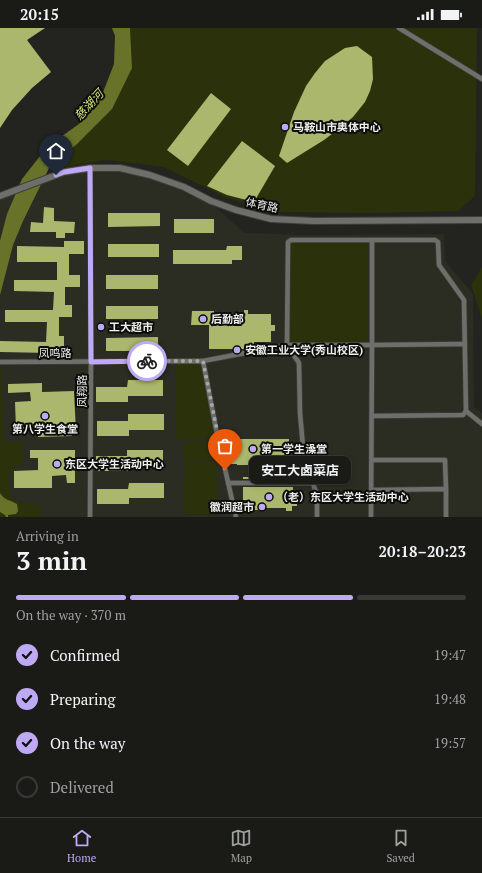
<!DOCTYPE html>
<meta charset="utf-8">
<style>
:root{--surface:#1a1b17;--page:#272824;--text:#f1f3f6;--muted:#9fa1a1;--line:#383936;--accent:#bea9f4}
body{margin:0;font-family:"PT Serif","Noto Sans SC",serif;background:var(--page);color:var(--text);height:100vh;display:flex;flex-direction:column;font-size:15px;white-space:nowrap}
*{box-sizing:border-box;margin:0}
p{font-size:13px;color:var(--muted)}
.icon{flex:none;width:22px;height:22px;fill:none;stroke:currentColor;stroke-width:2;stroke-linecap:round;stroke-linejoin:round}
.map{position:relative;height:489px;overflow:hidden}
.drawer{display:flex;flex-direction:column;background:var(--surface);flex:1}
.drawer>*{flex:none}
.pin{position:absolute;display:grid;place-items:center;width:34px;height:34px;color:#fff;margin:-41px -17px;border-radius:50% 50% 50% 0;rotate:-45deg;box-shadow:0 0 4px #0007}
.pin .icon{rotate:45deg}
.courier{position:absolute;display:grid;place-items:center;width:40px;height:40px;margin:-20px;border:3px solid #bea9f4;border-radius:50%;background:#fff;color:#222;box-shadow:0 1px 5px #0007}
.bubble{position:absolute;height:28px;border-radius:8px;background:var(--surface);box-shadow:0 2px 6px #0003,0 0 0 1px var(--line);font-size:13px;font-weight:700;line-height:28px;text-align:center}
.summary em{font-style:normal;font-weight:700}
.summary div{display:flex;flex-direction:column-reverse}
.summary{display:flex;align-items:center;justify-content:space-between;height:68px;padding:0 16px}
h1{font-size:26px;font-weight:700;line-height:30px}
.bar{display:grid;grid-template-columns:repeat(4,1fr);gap:6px 4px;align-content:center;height:48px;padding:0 16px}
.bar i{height:5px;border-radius:3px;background:var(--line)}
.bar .selected{background:var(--accent)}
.bar p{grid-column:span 4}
ol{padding:0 16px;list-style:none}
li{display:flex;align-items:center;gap:12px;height:44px}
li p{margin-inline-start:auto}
li .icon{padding:4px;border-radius:50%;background:var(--accent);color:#111;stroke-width:4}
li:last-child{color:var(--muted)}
li i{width:22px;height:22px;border:2px solid var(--line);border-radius:50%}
.status{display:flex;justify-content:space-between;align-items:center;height:28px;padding:0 20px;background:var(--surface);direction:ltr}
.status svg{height:11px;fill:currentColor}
.tab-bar{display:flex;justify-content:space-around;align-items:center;height:56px;border-top:1px solid var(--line);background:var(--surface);font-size:11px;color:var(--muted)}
.tab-bar a{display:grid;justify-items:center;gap:2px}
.tab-bar .selected{color:var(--accent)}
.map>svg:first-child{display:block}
.built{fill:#2b2d23}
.green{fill:#2b310b}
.water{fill:#687329}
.building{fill:#aab76d}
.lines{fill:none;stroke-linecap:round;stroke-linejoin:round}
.street-casing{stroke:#3e3e3b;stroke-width:6}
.secondary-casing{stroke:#3e3e3b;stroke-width:8}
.street{stroke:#6e6f6a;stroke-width:4.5}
.secondary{stroke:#6e6f6a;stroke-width:6}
.done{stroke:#a7a7a4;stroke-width:4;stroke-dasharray:0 7.2}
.route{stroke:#bea9f4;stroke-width:5}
.poi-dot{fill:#bea9f4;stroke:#0c0d0b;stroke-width:1.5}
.labels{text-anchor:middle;stroke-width:4;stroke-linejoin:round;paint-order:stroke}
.poi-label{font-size:11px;font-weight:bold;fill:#eeeeeb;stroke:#0c0d0b;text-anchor:start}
.street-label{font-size:11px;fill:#eeeeeb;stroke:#0c0d0b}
.water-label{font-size:12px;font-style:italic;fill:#d6e781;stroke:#0c0d0b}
</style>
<div class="status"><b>20:15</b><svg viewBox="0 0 49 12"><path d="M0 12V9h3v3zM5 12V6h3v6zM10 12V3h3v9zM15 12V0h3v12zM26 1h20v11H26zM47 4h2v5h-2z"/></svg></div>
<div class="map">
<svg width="482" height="489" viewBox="0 0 482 489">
<rect width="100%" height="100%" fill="#23241f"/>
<path class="built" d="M103 141 150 147 206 170 244 205 309 207 444 206 445 233 473 266 474 379 482 385V489H0V171L72 145Z"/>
<g class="green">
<path d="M130 0H477L475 168 458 183 369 185 278 184 227 170 164 139 107 132 56 140 50 138 76 117 132 40Z"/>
<path d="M291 214H367L368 215V309L365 314H291L289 311 290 217Z"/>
<path d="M482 239V291L471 257Z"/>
<path d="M176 336H201L214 411 176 412Z"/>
<path d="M0 339H1L4 414H23V436L13 440C8 452 8 461 14 473L42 478 40 489H0Z"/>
<path d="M185 413 212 414 217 433 184 432Z"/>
<path d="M185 433 217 434V487L184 486Z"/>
</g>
<g class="water">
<path d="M112 0H130L132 40 112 81 76 117 50 138 23 193 13 217 0 267V213L7 186 22 151 48 118 79 96 100 72 114 36 115 8Z"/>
<path d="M0 465C4 472 10 472 17 476L18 483 16 486 8 487V489H6L5 487 0 484Z"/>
</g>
<g class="building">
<path d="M0 0H45L27 12 51 44 32 60 12 82 0 100Z"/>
<path d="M357 18 372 29 373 51 370 63 365 74 353 89 340 100 324 112 287 135 279 128 294 84 306 58 315 45 325 33 345 20Z"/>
<path d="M211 65 231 81 188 138 167 122Z"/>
<path d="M242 113 275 138 254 174 227 167 207 158Z"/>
<path d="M44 179 54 180V193L75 194 74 205H65V210H56V204H30L31 194 43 195Z"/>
<path d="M108 185H160V198L108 199Z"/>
<rect x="174" y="191" width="40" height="14"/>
<path d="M64 213H84V226H69V247H80V259H65V277H72V289H59V308H64V320H49V325L0 324V313L46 314 47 294H5V282H53L54 264 14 263V252H57V234H17V218L64 219Z"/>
<rect x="108" y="216" width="51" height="13"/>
<path d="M227 218H242V232H232V236H173V222H226Z"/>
<rect x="106" y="247" width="52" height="14"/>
<rect x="106" y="278" width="52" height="13"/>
<path d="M244 282H248V286H271V297H275V303H271V314H254V318H244V321H209V297H191L192 283H214V285H244Z"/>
<path d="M158 309V323H106V310Z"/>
<path d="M128 352H163V368H128V374H96V359H127Z"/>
<path d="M42 355V364L74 363 76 404H72V408L38 409V402H16L15 374 31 373 30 364 8 365V356Z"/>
<path d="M128 386H164V402H129V408H97V393H128Z"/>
<path d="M222 411H289V430H263V442H293V451H243V449H256V437H237V436H229Z"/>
<path d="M30 422H75V455H67L66 447 52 448V460H14V443L38 442V430H30Z"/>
<path d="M127 422H163V437H128V443H96V428H127Z"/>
<path d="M129 455H164V470H129V476H97V461H128Z"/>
<path d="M243 459H293V464H297V478H292V483H286V480H259V482H254V477L250 475 249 472H243Z"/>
</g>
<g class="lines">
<defs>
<g id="street">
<path d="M399 0 482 51"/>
<path d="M372 212H435L438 214 439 237 464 272 466 383 482 396"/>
<path d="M203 333 287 317H372V212H291L288 214 287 317 299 335 300 385 304 430 317 467V489"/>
<path d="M0 334 203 333 217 406 236 489"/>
<path d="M372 388 463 387 466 383"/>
<path d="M372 432H445L446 461"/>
<path d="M228 455H313"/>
<path d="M372 462 446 461V489"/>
<path d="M90 489 91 334 90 140"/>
<path d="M371 489 372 317 465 316"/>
</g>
<path id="secondary" d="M0 168 64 144 90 140H120L150 147 184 159 211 173 236 182 271 191 314 193 482 192"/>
</defs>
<use href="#street" class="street-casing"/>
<use href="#secondary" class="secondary-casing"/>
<use href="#street" class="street"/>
<use href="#secondary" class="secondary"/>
</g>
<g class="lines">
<path class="done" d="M147 333H203L225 442"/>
<path class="route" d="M56 147 64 144 90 140 91 334 147 333"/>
</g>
<g class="poi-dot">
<circle cx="285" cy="99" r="4"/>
<circle cx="203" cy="291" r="4"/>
<circle cx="101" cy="299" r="4"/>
<circle cx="237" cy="322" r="4"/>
<circle cx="45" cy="388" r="4"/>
<circle cx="253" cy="421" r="4"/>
<circle cx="57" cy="436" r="4"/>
<circle cx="269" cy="469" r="4"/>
<circle cx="262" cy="479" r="4"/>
</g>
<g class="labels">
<g class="poi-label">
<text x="293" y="103">马鞍山市奥体中心</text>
<text x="211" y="295">后勤部</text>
<text x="109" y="303">工大超市</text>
<text x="245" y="326">安徽工业大学(秀山校区)</text>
<text x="45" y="405" text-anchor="middle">第八学生食堂</text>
<text x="261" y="425">第一学生澡堂</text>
<text x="65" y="440">东区大学生活动中心</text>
<text x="277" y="473">（老）东区大学生活动中心</text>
<text x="254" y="483" text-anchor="end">徽润超市</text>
</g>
<g class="street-label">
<text transform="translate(262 177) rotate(12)" y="4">体育路</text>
<text x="55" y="329">凤鸣路</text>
<text transform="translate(82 363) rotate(-90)" y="4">凤翔路</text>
</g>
<g class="water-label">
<text transform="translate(89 77) rotate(-47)" y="4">慈湖河</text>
</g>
</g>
</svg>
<div class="pin" style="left:225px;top:442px;background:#ea580c"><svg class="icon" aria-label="bag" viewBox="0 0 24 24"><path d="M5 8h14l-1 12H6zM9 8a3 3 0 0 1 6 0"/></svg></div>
<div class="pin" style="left:56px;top:147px;background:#1f2937"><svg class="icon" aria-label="home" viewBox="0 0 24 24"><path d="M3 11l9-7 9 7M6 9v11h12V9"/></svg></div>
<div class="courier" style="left:147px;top:333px"><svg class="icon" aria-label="bike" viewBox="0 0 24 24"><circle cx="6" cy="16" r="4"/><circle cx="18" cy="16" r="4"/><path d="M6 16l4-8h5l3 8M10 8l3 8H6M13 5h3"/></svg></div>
<div class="bubble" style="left:249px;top:428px;width:102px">安工大卤菜店</div>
</div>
<section class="drawer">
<div class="summary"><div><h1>3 min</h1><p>Arriving in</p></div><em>20:18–20:23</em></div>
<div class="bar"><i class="selected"></i><i class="selected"></i><i class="selected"></i><i></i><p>On the way · 370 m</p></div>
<ol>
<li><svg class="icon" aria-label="check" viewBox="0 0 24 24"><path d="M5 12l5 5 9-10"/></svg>Confirmed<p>19:47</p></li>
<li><svg class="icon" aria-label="check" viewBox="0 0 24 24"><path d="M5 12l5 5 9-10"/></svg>Preparing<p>19:48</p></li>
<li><svg class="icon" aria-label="check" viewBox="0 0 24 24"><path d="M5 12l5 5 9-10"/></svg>On the way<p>19:57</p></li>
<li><i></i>Delivered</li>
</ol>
</section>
<nav class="tab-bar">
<a class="selected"><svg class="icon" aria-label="home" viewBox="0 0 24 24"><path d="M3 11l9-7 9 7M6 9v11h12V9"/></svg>Home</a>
<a><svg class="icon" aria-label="map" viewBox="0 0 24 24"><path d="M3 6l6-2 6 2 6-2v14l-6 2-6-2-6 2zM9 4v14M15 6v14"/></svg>Map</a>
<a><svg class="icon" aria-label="saved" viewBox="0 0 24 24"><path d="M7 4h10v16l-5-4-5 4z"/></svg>Saved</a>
</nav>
